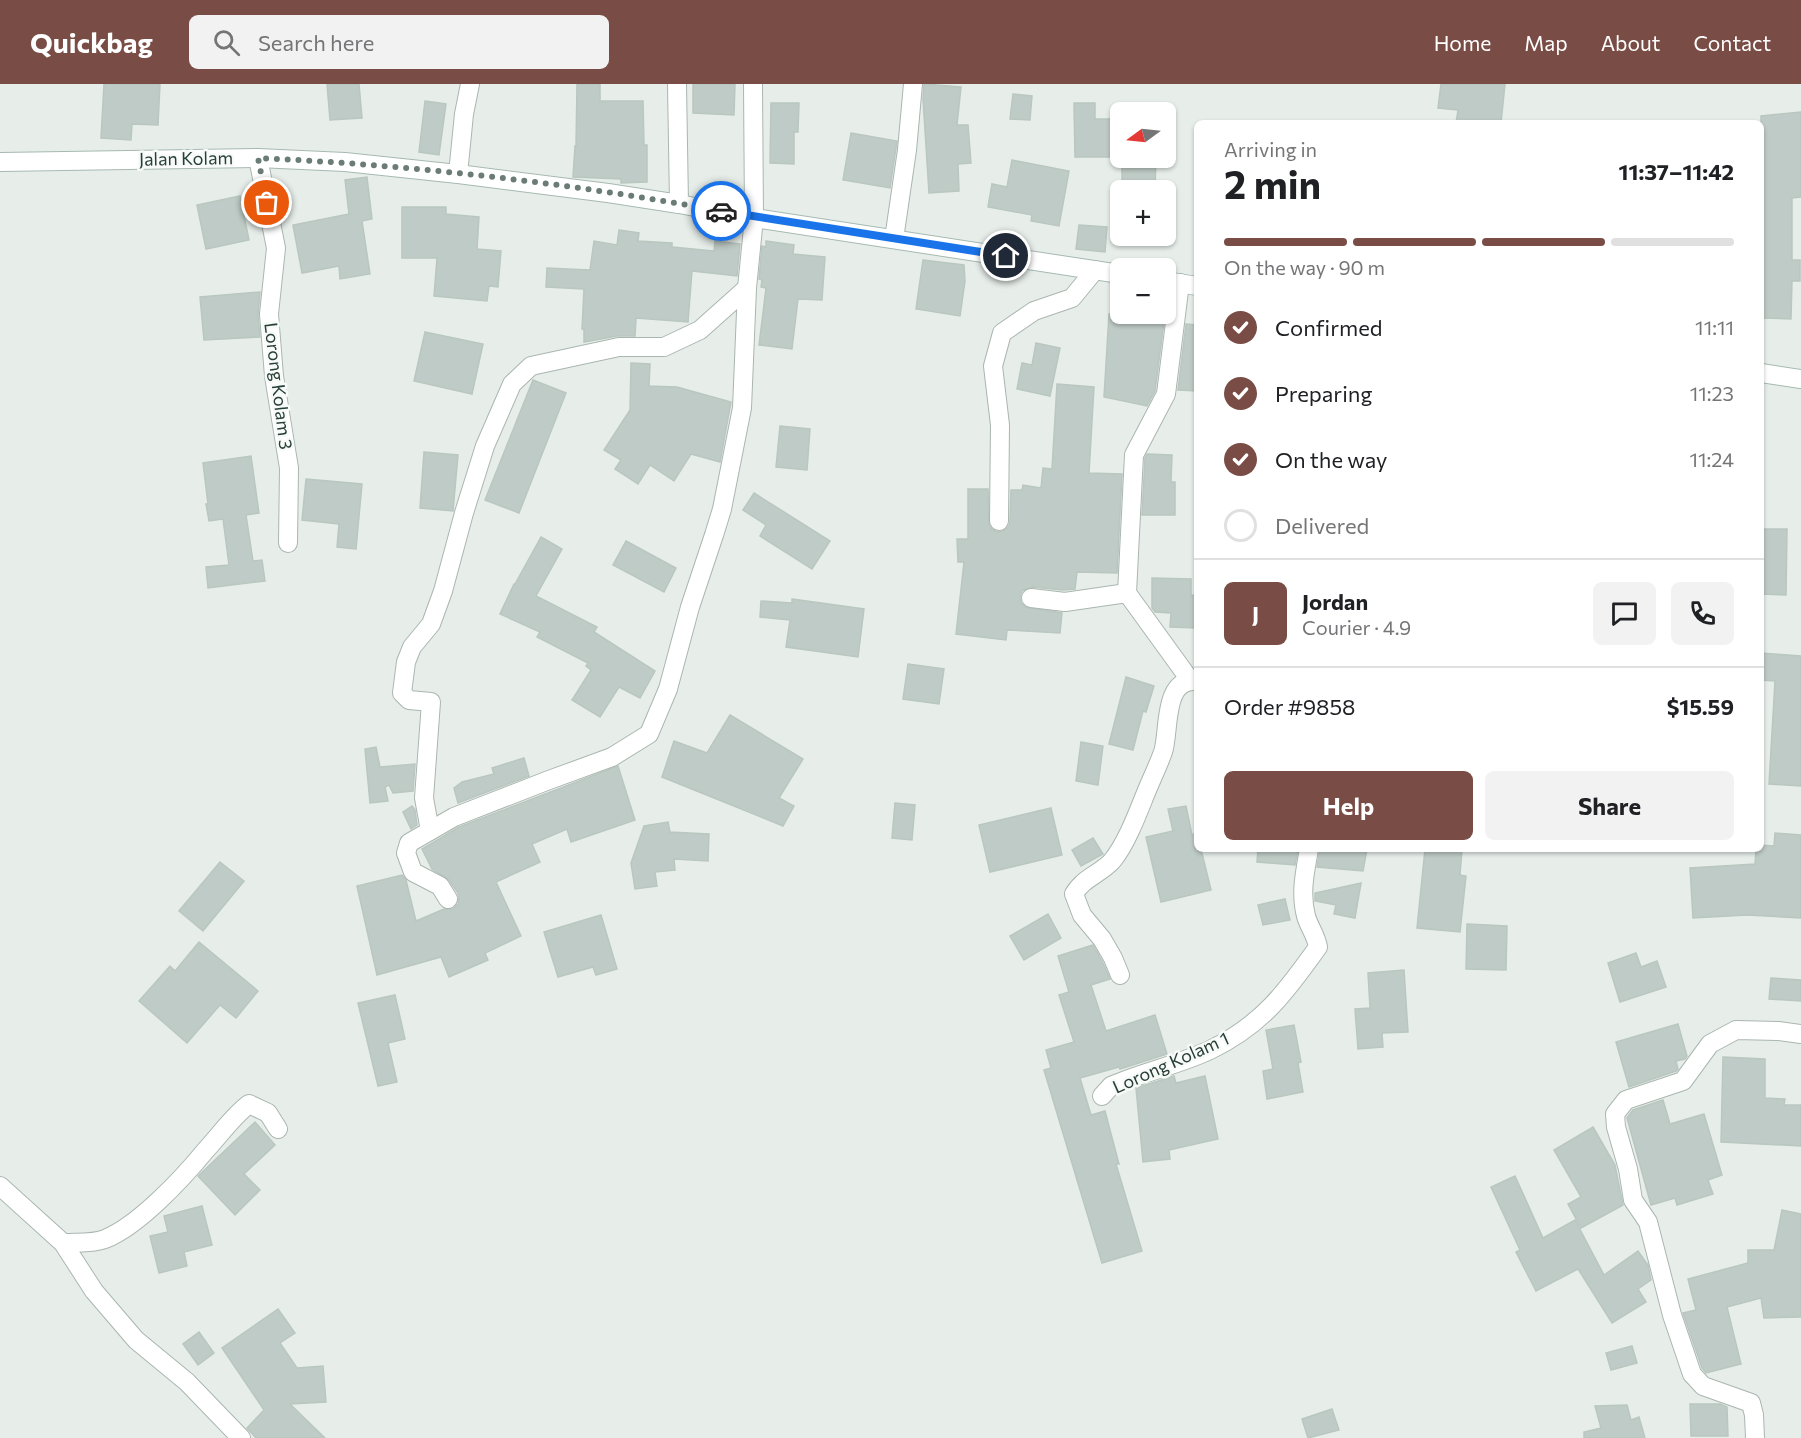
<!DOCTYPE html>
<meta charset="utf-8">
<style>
:root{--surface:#fff;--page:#f2f2f2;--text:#202124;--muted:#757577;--line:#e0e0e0;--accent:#794c45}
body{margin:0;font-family:Commissioner,sans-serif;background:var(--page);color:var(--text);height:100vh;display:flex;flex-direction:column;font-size:22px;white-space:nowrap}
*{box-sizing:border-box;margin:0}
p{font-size:20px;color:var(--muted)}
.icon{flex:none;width:33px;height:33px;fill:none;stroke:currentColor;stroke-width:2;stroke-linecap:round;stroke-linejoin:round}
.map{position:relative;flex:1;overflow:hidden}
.panel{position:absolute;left:1194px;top:36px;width:570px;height:732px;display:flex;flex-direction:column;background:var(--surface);border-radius:9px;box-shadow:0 2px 4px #0004}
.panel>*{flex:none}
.needle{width:39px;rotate:255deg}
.buttons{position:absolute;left:1110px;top:18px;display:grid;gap:12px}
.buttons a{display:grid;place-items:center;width:66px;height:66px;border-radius:9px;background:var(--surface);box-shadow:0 2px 4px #0004;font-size:30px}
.pin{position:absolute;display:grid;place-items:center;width:51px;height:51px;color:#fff;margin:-26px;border:3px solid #fff;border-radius:50%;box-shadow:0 2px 6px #0007}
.courier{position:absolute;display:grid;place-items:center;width:60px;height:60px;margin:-30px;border:4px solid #1a73e8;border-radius:50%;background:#fff;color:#222;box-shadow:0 2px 8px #0007}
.summary em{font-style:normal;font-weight:700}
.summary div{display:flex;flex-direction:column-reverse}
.summary{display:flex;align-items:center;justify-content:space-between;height:102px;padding:0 30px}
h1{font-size:39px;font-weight:700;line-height:45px}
.bar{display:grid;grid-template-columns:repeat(4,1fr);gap:9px 6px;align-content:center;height:72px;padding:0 30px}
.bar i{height:8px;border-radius:4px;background:var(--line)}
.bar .active{background:var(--accent)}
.bar p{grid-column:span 4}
.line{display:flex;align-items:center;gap:15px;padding:0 30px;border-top:2px solid var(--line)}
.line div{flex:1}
.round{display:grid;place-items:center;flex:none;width:63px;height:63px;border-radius:9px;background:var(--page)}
ol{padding:0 30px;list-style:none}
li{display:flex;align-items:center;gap:18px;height:66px}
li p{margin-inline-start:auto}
li .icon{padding:6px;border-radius:50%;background:var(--accent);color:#fff;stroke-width:4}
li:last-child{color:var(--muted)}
li i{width:33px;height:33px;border:3px solid var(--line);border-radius:50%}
.primary-button{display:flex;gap:12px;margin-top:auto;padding:12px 30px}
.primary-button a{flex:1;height:69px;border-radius:9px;background:var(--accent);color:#fff;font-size:24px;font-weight:700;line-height:69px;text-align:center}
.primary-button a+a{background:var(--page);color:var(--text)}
header{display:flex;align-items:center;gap:36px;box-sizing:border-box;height:84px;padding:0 30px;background:var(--accent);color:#fff}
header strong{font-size:28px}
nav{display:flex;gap:33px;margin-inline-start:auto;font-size:21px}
.search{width:420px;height:54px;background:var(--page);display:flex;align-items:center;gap:15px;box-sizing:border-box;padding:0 21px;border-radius:9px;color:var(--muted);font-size:22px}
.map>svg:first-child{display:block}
.building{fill:#bfcbc6;stroke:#b9c7c0;stroke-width:1.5}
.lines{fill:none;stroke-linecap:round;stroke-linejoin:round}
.street-casing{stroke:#aab6b0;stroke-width:20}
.secondary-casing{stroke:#a6b9b1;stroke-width:20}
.street{stroke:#fff;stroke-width:18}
.secondary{stroke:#fff;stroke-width:18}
.done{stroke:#6a7c75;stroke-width:6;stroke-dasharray:0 10.8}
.route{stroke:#1a73e8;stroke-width:8}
.labels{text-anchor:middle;stroke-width:5;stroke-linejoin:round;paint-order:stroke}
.street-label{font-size:18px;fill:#273f36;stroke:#f7faf8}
</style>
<header>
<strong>Quickbag</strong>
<div class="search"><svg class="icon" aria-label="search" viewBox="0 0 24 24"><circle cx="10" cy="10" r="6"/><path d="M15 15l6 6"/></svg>Search here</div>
<nav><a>Home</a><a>Map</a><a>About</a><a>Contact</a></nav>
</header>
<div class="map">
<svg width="1801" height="1354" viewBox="0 0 1801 1354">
<rect width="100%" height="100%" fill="#e7eeea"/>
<g class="building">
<path d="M104 0H160L158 41 132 40 131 56 101 54Z"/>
<path d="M327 0H359L362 34 330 36Z"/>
<path d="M577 0H600V17H643L644 61H647V98L621 99V95L573 93 575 62H576Z"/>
<path d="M693 0H735L734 31 693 29Z"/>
<path d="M924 0 961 3 957 41H968L971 79 958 80 959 107 929 109 923 15Z"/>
<path d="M1441 0H1505L1501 39H1456L1458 26 1438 24Z"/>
<path d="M1013 10 1032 12 1030 36 1010 35Z"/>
<path d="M425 17 446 20 439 71 419 68Z"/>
<path d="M771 19H799L798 48H794V80L770 79Z"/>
<path d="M1074 19H1095V35H1120V73H1075Z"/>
<path d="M1801 28V113L1792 114V176H1800V197H1792L1791 235 1762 234 1763 127 1761 104V32Z"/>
<path d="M851 49 897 57 890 104 843 96Z"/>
<path d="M1122 74H1156L1155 106H1122Z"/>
<path d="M1012 76 1069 87 1059 142 1031 137 1032 131 988 123 992 100 1007 103Z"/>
<path d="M367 93 372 135 362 137 370 190 340 195 339 182 302 189 293 141 349 130 345 96Z"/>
<path d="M240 112 249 156 206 165 197 121Z"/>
<path d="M402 123H446V130L479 133 477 165 501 167 498 203 489 202 487 217 434 212 437 174H402Z"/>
<path d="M1079 141 1107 143 1105 168 1076 165Z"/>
<path d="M619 146 639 149 638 157 672 159V163L714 167 715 157 740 160 737 192 692 187 688 238 636 234 635 252H617L584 258V245H582L584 205 546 203 547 184 590 186 594 157 617 161Z"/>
<path d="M766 157 794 161 793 170 825 173 822 216 798 215 792 265 759 261 766 204 761 203 762 196 759 195 762 162 766 163Z"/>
<path d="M923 176 964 181 965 197 960 232 916 225Z"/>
<path d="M260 208 258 231 260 253 204 256 200 213Z"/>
<path d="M1109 230H1165L1155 307 1147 322 1104 313Z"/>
<path d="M1186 240 1197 241V307L1178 306Z"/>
<path d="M425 248 483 260 472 310 414 297Z"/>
<path d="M1036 259 1060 264 1050 312 1017 305 1022 279 1032 281Z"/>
<path d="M631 279 650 280 649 302 677 303 731 318 720 378 691 370 674 397 650 381 638 400 615 385 621 376 604 366 630 326Z"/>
<path d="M533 296 566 309 519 429 485 416Z"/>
<path d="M1057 300 1094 303 1089 389 1122 390 1117 489 1077 488 1075 505 1063 506 1032 503 1022 507 1020 513 1021 519 1025 523 1062 529 1060 549 1007 546 1006 556 956 550 964 478H958L957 455H968V405H988L989 442 993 446 998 448 1005 446 1009 442 1010 437 1011 406H1022L1023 401 1041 404 1043 384 1052 385Z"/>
<path d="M780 342 810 345 807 386 776 383Z"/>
<path d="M424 368 458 371 453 427 420 424Z"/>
<path d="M1147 370 1172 371 1171 398H1175V431H1142L1145 374Z"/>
<path d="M251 372 259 429 246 431 253 477 262 476 265 497 208 504 206 483 229 481 223 435 209 437 206 420H208L203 379Z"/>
<path d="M306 395 362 400 356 465 337 463 339 440 302 436Z"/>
<path d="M754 409 830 457 812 485 760 452 766 441 743 426Z"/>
<path d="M1761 445H1787L1786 511 1761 510Z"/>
<path d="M541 453 562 465 536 512 597 543 594 548 655 587 640 614 619 603 600 633 572 616 591 586 586 582 588 579 537 553 540 548 500 530 514 500H515Z"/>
<path d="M626 457 676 484 664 508 613 481Z"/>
<path d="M1152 494 1191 495V511L1197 512V544L1170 543 1171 529 1155 528 1152 524Z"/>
<path d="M792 515 864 525 858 573 786 563 790 536 760 533 761 517 792 519Z"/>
<path d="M1761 569 1801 572V702L1769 700 1775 597 1761 596Z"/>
<path d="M908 580 944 585 939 620 903 615Z"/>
<path d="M1126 593 1154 602 1146 628 1143 627 1133 666 1109 660Z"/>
<path d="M730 631 803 675 779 714 794 722 783 742 662 693 674 657 707 669Z"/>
<path d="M1081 658 1103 662 1098 701 1076 697Z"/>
<path d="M376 663 380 683 415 680 413 707 393 709 389 701 385 703 388 717 370 719 365 665Z"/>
<path d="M524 674 529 692 458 719 454 704 462 698 494 690 492 684Z"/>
<path d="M618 682 635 736 571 758 567 745 532 760 540 778 496 798 521 852 485 869 488 876 449 893 441 873 377 891 357 802 402 791 406 796 416 837 444 825H453L458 820 459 814 458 809 449 796 432 785 422 765 459 743Z"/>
<path d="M895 719 915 721 912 756 892 754Z"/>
<path d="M412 722 415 726 417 741 411 745 403 728Z"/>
<path d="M1186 722 1192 751 1197 749V765H1201L1211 806 1161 818 1146 753 1173 747 1168 725Z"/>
<path d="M1051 724 1062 771 990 788 979 741Z"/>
<path d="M668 738 670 748 709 750 708 777 674 775 675 786 655 788 657 802 635 805 631 779 644 742Z"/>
<path d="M1775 749 1801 751V834L1747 831 1693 834 1690 784 1755 780 1756 765H1761V761L1774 762Z"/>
<path d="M1093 754 1103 770 1081 782 1072 766Z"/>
<path d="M1258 765H1298L1295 781 1257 778Z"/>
<path d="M1320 765H1367L1363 787 1317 783Z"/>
<path d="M1425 765H1462L1460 791 1466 792 1460 848 1417 844Z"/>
<path d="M220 778 244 797 203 847 179 827Z"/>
<path d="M1361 799 1355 834 1334 830 1336 821 1315 817V809Z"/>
<path d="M1285 815 1290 836 1263 841 1258 821Z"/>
<path d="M1048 830 1061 854 1024 876 1010 852Z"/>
<path d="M601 831 617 885 596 891 593 883 558 893 544 848Z"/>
<path d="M1467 840 1507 842 1506 886 1466 885Z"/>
<path d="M199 858 258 907 236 934 220 921 187 959 139 917 170 882 175 887Z"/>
<path d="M1093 861 1103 879 1110 895 1091 901 1106 947 1155 931 1167 970 1120 985 1119 983 1080 994 1091 1031 1105 1027 1119 1080H1116L1142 1167 1102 1179 1044 986 1051 984 1046 966 1074 958 1059 911 1069 908 1058 872Z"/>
<path d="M1636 869 1641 883 1657 877 1666 903 1620 918 1608 879Z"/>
<path d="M1404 886 1408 948 1382 949 1383 963 1358 965 1355 925 1370 924 1368 889Z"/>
<path d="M1771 894 1801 896V917L1769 915Z"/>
<path d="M395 911 405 955 388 959 397 998 378 1002 358 919Z"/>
<path d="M1678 940 1687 972 1685 975 1676 977 1678 985 1676 987 1629 1003 1616 958Z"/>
<path d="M1294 941 1301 978 1298 979 1303 1008 1267 1015 1263 987 1273 985 1266 946Z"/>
<path d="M1723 973 1765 975V1014L1785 1015 1784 1021H1801V1062L1721 1058Z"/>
<path d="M1174 992 1176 999 1205 992 1218 1055 1169 1066 1170 1075 1143 1078 1136 1004Z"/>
<path d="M1663 1016 1670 1040 1704 1030 1722 1091 1708 1096 1713 1110 1677 1121 1675 1114 1651 1121 1627 1034 1633 1026Z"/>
<path d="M255 1038 275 1061 244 1090 260 1106 235 1131 198 1092Z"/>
<path d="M1593 1043 1615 1081 1623 1121 1581 1144 1568 1120 1581 1113 1554 1066Z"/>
<path d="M1515 1092 1543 1154 1575 1136 1604 1191 1638 1167 1648 1181 1651 1196 1638 1205 1646 1218 1612 1239 1578 1185 1536 1207 1516 1168 1520 1166 1491 1103Z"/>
<path d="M202 1122 212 1161 184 1168 187 1182 159 1189 150 1152 168 1148 164 1132Z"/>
<path d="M1782 1126 1801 1130V1233L1764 1234 1761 1214 1727 1223 1741 1280 1706 1289 1702 1284 1683 1229 1696 1226 1688 1195 1748 1179V1166H1774Z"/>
<path d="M278 1225 295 1249 280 1259 297 1284 323 1282 326 1318 290 1320 325 1354H256L247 1344 264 1326 222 1264Z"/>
<path d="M199 1248 214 1269 198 1281 183 1260Z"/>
<path d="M1632 1262 1637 1279 1611 1286 1606 1269Z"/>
<path d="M1690 1320H1720L1727 1323 1728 1352H1691Z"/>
<path d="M1627 1321 1631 1336 1639 1333 1645 1354H1584V1348L1601 1344 1595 1322Z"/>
<path d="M1332 1325 1339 1346 1308 1354 1302 1335Z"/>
</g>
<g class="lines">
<defs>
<g id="street">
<path d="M677 0 679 120"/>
<path d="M258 74 276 164 269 230 274 292 289 384 288 459"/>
<path d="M458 90 464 30 470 0"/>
<path d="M894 155 907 66 913 0"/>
<path d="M999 437 1000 341 993 282 1002 249 1034 227 1072 214 1095 186"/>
<path d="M1127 509 1134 371 1166 310 1180 199"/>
<path d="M1031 514 1065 518 1127 509 1190 596"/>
<path d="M430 747 424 714 431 618 409 616 402 609 406 578 412 563 431 540 443 507 464 429 485 362 512 300 531 282 619 263H664L700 246 747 204"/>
<path d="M448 815 440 802 413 788 406 769 409 759 454 733 549 696 612 673 649 650 668 605 690 523 714 451 722 425 742 324 747 204 754 134 753 0"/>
<path d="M1120 891 1113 874 1102 855 1082 831 1074 810C1083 794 1100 790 1112 777 1126 760 1137 731 1145 711 1151 696 1158 682 1163 668 1170 647 1162 594 1197 597"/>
<path d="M1102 1012 1111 1002C1143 988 1178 981 1210 966 1262 941 1286 908 1318 863 1316 851 1309 843 1306 832 1300 809 1305 788 1309 765"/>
<path d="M0 1102 63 1159 94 1207 136 1256 187 1298 241 1354"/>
<path d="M63 1159C76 1158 93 1160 105 1155 138 1142 182 1095 205 1067 220 1051 232 1033 249 1020L268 1029 278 1045"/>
<path d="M1755 1354 1754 1331 1751 1319 1703 1302 1692 1290 1672 1231 1648 1138 1633 1116 1628 1085 1616 1043 1615 1030 1626 1016 1683 997 1710 960 1736 946 1778 947 1801 950"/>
</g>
<g id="secondary">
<path d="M0 78 258 74 345 78 458 90 608 109 679 120 754 134 1120 190"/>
<path d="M1166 197 1197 202"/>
<path d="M1761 289 1801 295"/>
</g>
</defs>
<use href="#street" class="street-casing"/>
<use href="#secondary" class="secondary-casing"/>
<use href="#street" class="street"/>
<use href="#secondary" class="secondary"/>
</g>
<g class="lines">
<path class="done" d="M267 119 258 74C413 81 568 99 721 127"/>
<path class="route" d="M721 127 1006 172"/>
</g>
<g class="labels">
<g class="street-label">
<text transform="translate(186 75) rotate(-1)" y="6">Jalan Kolam</text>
<text transform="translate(278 302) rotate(83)" y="6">Lorong Kolam 3</text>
<text transform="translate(1171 979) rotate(-24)" y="6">Lorong Kolam 1</text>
</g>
</g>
</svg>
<div class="buttons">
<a><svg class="needle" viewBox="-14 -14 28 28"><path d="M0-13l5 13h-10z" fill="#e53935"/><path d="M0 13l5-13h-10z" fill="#757577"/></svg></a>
<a>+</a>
<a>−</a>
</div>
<div class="pin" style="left:267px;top:119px;background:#ea580c"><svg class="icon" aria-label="bag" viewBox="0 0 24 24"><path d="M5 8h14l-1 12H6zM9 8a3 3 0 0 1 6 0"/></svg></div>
<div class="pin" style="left:1006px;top:172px;background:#1f2937"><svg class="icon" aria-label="home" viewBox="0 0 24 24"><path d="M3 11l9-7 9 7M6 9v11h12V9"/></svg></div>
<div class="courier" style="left:721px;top:127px"><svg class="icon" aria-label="car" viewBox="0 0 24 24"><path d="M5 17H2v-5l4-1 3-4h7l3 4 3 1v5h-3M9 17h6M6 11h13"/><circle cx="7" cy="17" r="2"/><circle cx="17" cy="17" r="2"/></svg></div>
<section class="panel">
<div class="summary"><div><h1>2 min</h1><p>Arriving in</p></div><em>11:37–11:42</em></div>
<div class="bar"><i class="active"></i><i class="active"></i><i class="active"></i><i></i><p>On the way · 90 m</p></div>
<ol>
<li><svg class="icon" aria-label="check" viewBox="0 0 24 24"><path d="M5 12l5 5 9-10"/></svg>Confirmed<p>11:11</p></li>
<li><svg class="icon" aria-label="check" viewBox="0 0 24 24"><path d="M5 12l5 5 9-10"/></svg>Preparing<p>11:23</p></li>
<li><svg class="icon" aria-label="check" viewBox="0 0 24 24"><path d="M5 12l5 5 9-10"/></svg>On the way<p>11:24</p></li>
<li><i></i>Delivered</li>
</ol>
<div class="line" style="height:108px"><b class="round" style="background:var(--accent);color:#fff">J</b><div><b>Jordan</b><p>Courier · 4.9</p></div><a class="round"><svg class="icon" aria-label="chat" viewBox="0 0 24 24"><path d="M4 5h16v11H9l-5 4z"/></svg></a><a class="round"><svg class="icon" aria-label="phone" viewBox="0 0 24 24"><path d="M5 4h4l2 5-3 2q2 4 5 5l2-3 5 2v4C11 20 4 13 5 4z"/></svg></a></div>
<div class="line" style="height:78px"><div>Order #9858</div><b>$15.59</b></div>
<div class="primary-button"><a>Help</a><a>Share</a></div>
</section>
</div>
